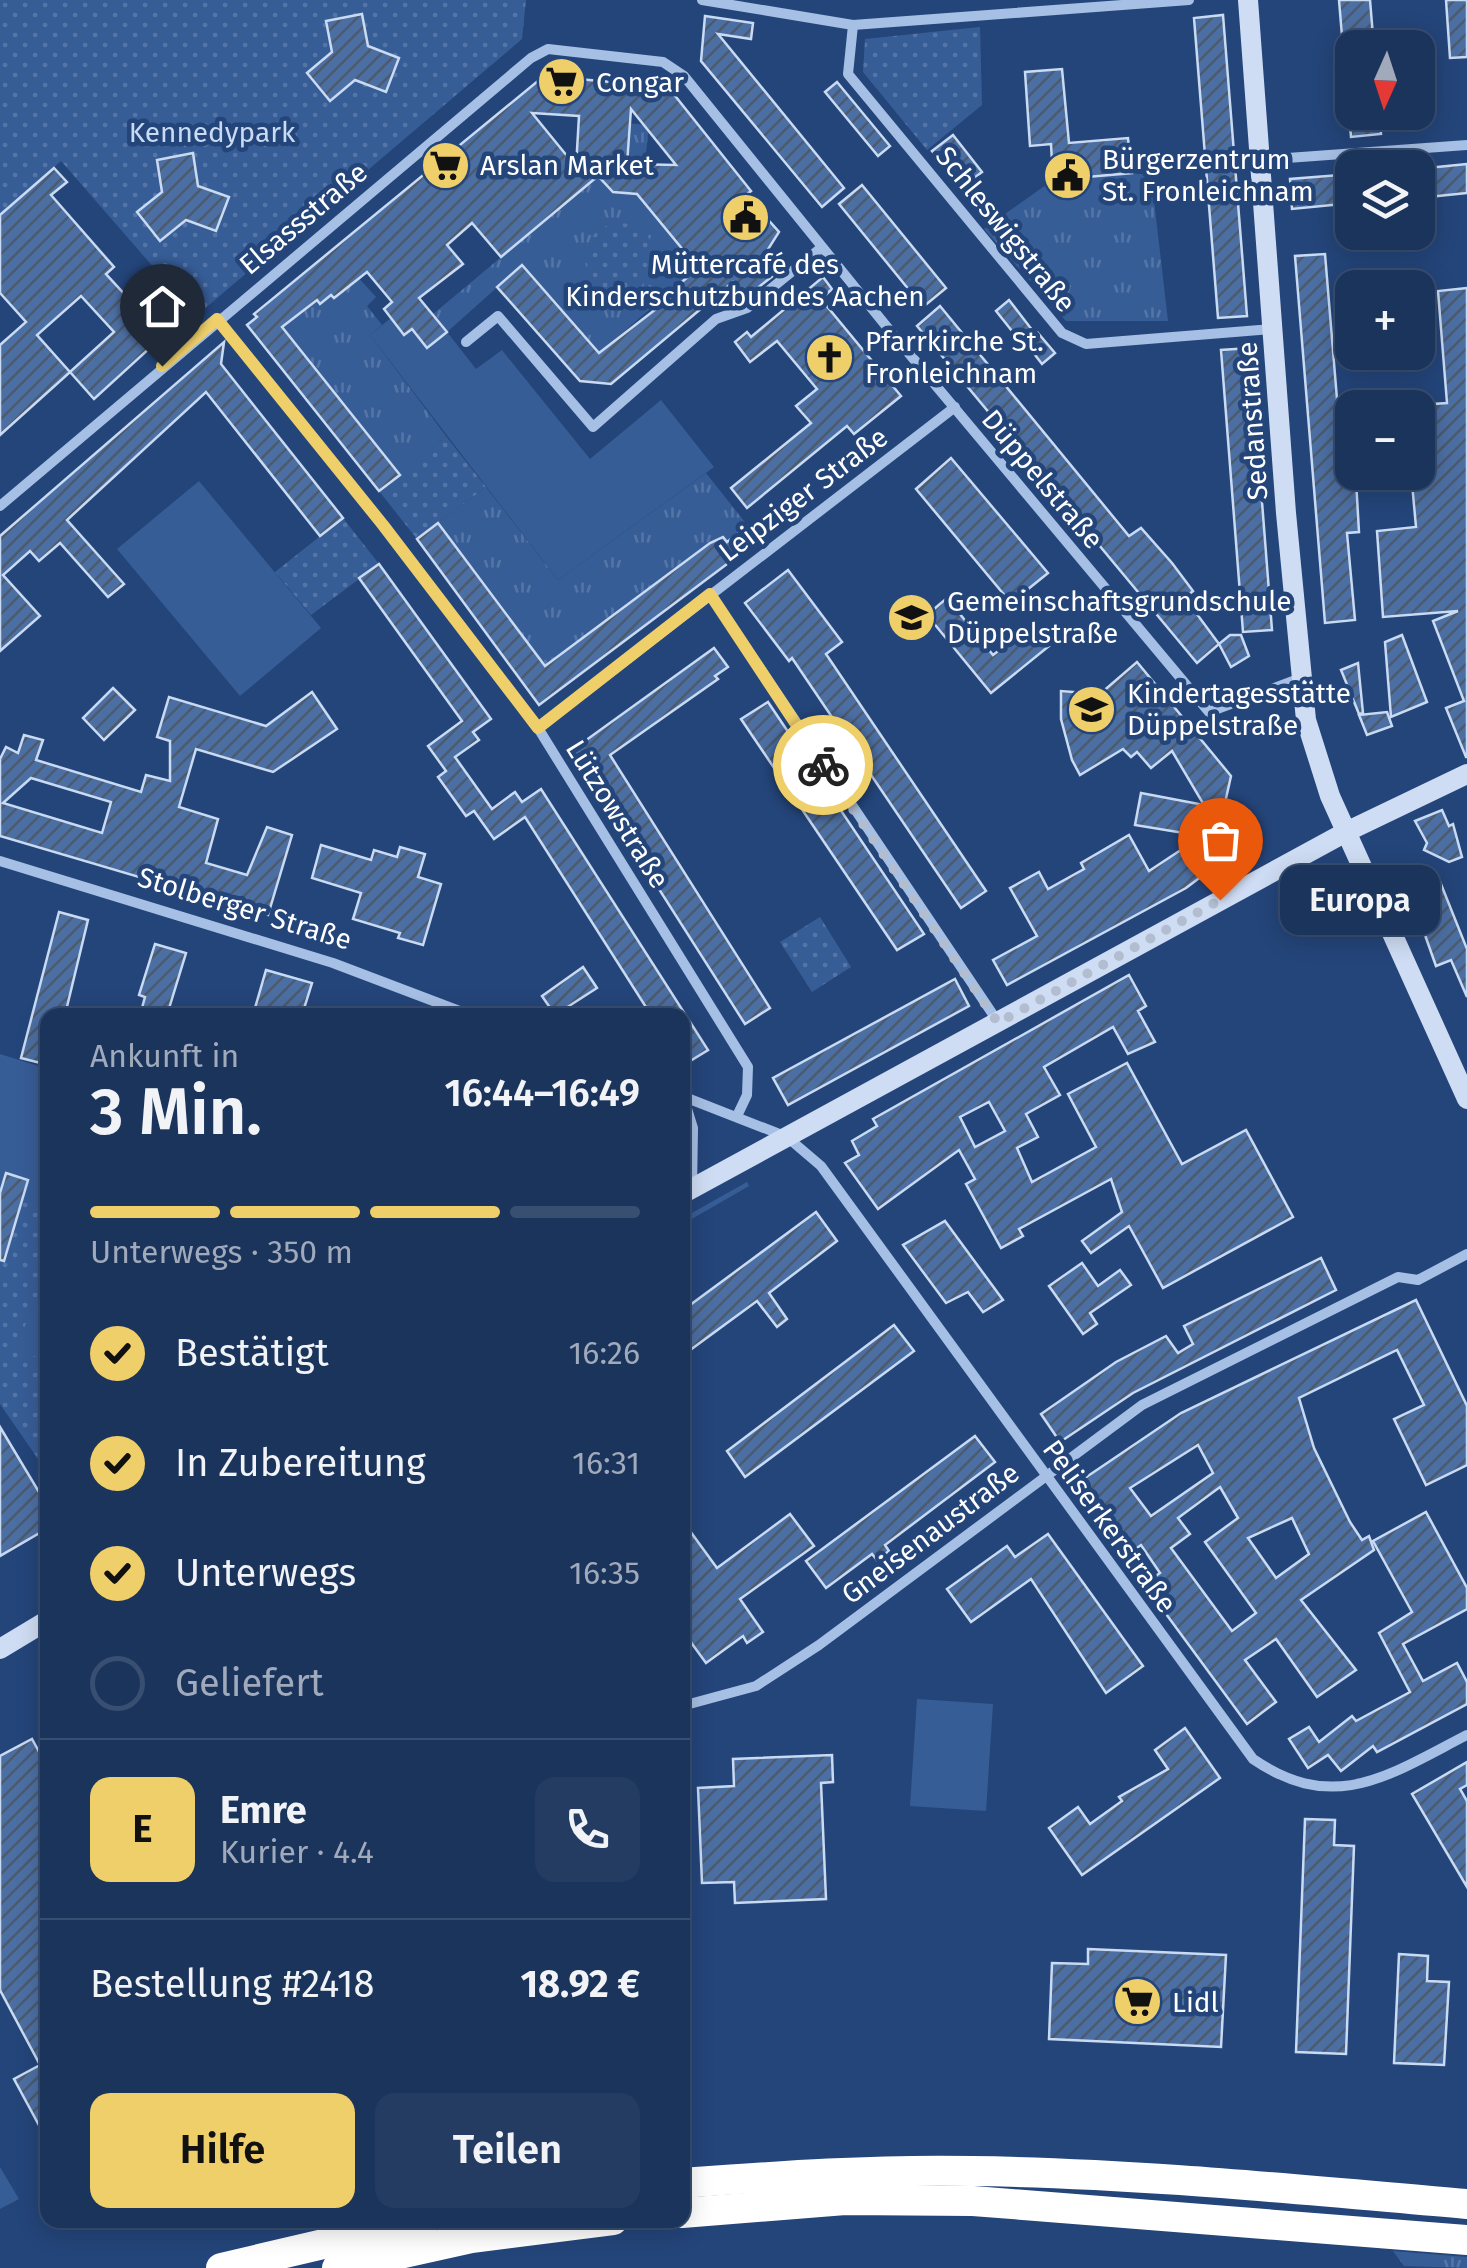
<!DOCTYPE html>
<html lang="de">
<meta charset="utf-8">
<style>
:root{--surface:#1b345c;--page:#243c62;--text:#f1f3f6;--muted:#a0aabb;--line:#394f72;--accent:#eecf6a}
body{margin:0;font-family:"Fira Sans",sans-serif;background:var(--page);color:var(--text);height:100vh;display:flex;flex-direction:column;font-size:38px;white-space:nowrap}
*{box-sizing:border-box;margin:0}
p{font-size:32px;color:var(--muted)}
.icon{flex:none;width:55px;height:55px;fill:none;stroke:currentColor;stroke-width:2;stroke-linecap:round;stroke-linejoin:round}
.map{position:relative;flex:1;overflow:hidden}
.drawer{position:absolute;left:40px;top:1008px;width:650px;height:1220px;display:flex;flex-direction:column;background:var(--surface);border-radius:20px;box-shadow:0 5px 25px #0003,0 0 0 2px var(--line)}
.drawer>*{flex:none}
.needle{width:65px;rotate:183deg}
.tools{position:absolute;left:1335px;top:30px;display:grid;gap:20px}
.tools a{display:grid;place-items:center;width:100px;height:100px;border-radius:20px;background:var(--surface);box-shadow:0 5px 25px #0003,0 0 0 2px var(--line);font-size:50px}
.pin{position:absolute;display:grid;place-items:center;width:85px;height:85px;color:#fff;margin:-102px -42px;border-radius:50% 50% 50% 0;rotate:-45deg;box-shadow:0 0 10px #0007}
.pin .icon{rotate:45deg}
.courier{position:absolute;display:grid;place-items:center;width:100px;height:100px;margin:-50px;border:8px solid #eecf6a;border-radius:50%;background:#fff;color:#222;box-shadow:0 2px 12px #0007}
.bubble{position:absolute;height:70px;border-radius:20px;background:var(--surface);box-shadow:0 5px 25px #0003,0 0 0 2px var(--line);font-size:32px;font-weight:600;line-height:70px;text-align:center}
.head em{font-style:normal;font-weight:600}
.head div{display:flex;flex-direction:column-reverse}
.head{display:flex;align-items:center;justify-content:space-between;height:170px;padding:0 50px}
h1{font-size:65px;font-weight:600;line-height:75px}
.bar{display:grid;grid-template-columns:repeat(4,1fr);gap:15px 10px;align-content:center;height:120px;padding:0 50px}
.bar i{height:12px;border-radius:8px;background:var(--line)}
.bar .current{background:var(--accent)}
.bar p{grid-column:span 4}
.line{display:flex;align-items:center;gap:25px;padding:0 50px;border-top:2px solid var(--line)}
.line div{flex:1}
.round{display:grid;place-items:center;flex:none;width:105px;height:105px;border-radius:20px;background:var(--page)}
ol{padding:0 50px;list-style:none}
li{display:flex;align-items:center;gap:30px;height:110px}
li p{margin-inline-start:auto}
li .icon{padding:10px;border-radius:50%;background:var(--accent);color:#111;stroke-width:4}
li:last-child{color:var(--muted)}
li i{width:55px;height:55px;border:5px solid var(--line);border-radius:50%}
.button{display:flex;gap:20px;margin-top:auto;padding:20px 50px}
.button a{flex:1;height:115px;border-radius:20px;background:var(--accent);color:#111;font-size:40px;font-weight:600;line-height:115px;text-align:center}
.button a+a{background:var(--page);color:var(--text)}
.map>svg:first-child{display:block}
.grass{fill:url(#grass-tufts)}
.park{fill:url(#park-dots)}
.garden{fill:#375d97}
.building{fill:url(#building-hatch);stroke:#c9daf3;stroke-width:2.5;fill-rule:evenodd}
.lines{fill:none;stroke-linecap:round;stroke-linejoin:round}
.street{stroke:#a6bfe4;stroke-width:10}
.secondary{stroke:#cfddf4;stroke-width:20}
.highway{stroke:#fff;stroke-width:30}
.done{stroke:#b2bed0;stroke-width:10;stroke-dasharray:0 18}
.route{stroke:#eecf6a;stroke-width:12}
.labels{text-anchor:middle;stroke-width:9;stroke-linejoin:round;paint-order:stroke}
.poi-label{font-size:28px;fill:#fff;stroke:#24457a;text-anchor:start}
.park-label{font-size:28px;fill:#c9daf3;stroke:#24457a}
.street-label{font-size:28px;fill:#fff;stroke:#24457a}
</style>
<div class="map">
<svg width="1467" height="2268" viewBox="0 0 1467 2268">
<defs>
<pattern id="grass-tufts" width="24" height="20" patternUnits="userSpaceOnUse" patternTransform="scale(2.5)"><rect width="24" height="20" fill="#375d97"/><path d="M3 7l-1-3M5 7V3M7 7l1-3M15 17l-1-3M17 17v-4M19 17l1-3" fill="none" stroke="#5575a7"/></pattern>
<pattern id="park-dots" width="8" height="8" patternUnits="userSpaceOnUse" patternTransform="scale(2.5)"><rect width="8" height="8" fill="#375d97"/><path d="M2 2h.1M6 6h.1" fill="none" stroke="#5575a7" stroke-width="1.8" stroke-linecap="round"/></pattern>
<pattern id="building-hatch" width="6" height="6" patternUnits="userSpaceOnUse" patternTransform="scale(2.5)"><rect width="6" height="6" fill="#4c6fa3"/><path d="M-1 1l2-2M0 6l6-6M5 7l2-2" fill="none" stroke="#4c5a6f"/></pattern>
</defs>
<rect width="100%" height="100%" fill="#24457a"/>
<g class="grass">
<path d="M624 123 649 125 641 199 682 249 739 241 675 288 678 292 657 316 650 309 614 340 619 347 611 354 587 353 585 337 522 265 447 332 432 315 598 176 613 192 620 193 630 130Z"/>
<path d="M1132 173 1151 175 1168 321H1066L984 229 1053 180Z"/>
<path d="M355 274 376 297 367 306 382 325 370 335 446 436 400 475 282 327 317 300 320 303 331 295 334 298Z"/>
<path d="M706 473 748 526 727 542 723 537 712 545 709 542 546 668 438 523 486 487 558 580Z"/>
<path d="M747 1182 749 1186 683 1224V1218Z"/>
<path d="M1393 2251 1467 2257V2268L1404 2266Z"/>
</g>
<g class="park">
<path d="M0 0H526L522 39 196 316 61 161 0 215Z"/>
<path d="M980 27 982 105 927 150 863 72 865 39Z"/>
<circle cx="620" cy="258" r="35"/>
<path d="M446 436 486 487 417 539 379 491Z"/>
<path d="M343 518 379 564 311 615 275 572Z"/>
<path d="M820 917 851 967 812 992 780 942Z"/>
<path d="M18 1194 47 1207V1472L0 1404V1244Z"/>
</g>
<g class="garden">
<path d="M391 318 404 335 412 329 427 348 447 332 476 369 502 350 590 459 661 400 714 467 558 580 370 335Z"/>
<path d="M199 481 321 628 240 696 117 549Z"/>
<path d="M0 1054 48 1069 47 1207 18 1195 0 1244Z"/>
<path d="M47 1272V1362L16 1348Z"/>
<path d="M917 1699 993 1704 986 1811 910 1806Z"/>
<path d="M0 2167 19 2199 0 2209Z"/>
</g>
<g class="building">
<path d="M1339 0H1370L1374 48H1343Z"/>
<path d="M1446 0H1467V57L1450 58Z"/>
<path d="M362 14 368 46 399 58 386 92 355 80 330 101 307 73 332 52 326 21Z"/>
<path d="M1223 15 1247 316 1218 318 1194 18Z"/>
<path d="M705 16 753 23 751 39 718 34 844 188 822 207 701 61Z"/>
<path d="M1062 69 1069 143 1128 138 1132 173 1053 180 1051 144 1030 146 1025 72Z"/>
<path d="M544 76 668 87 751 191 746 195 779 232 765 254 774 275 746 297 733 282 611 384 580 381 497 287 522 265 599 353 678 292 675 288 698 268 637 194 613 192 598 176 501 257 472 223 447 245 463 264 419 298 447 332 427 348 412 329 404 335 384 309 392 302 367 272 334 298 331 295 320 304 317 300 282 327 400 475 379 491 247 325 257 317 254 314ZM631 109 676 165 627 164ZM532 113 579 116 576 167Z"/>
<path d="M837 82 890 146 878 156 825 92Z"/>
<path d="M1349 112H1379L1381 134 1351 137Z"/>
<path d="M953 135 982 172 966 184 961 178 956 182 932 151Z"/>
<path d="M193 153 198 186 229 197 216 231 186 220 160 241 137 212 162 192 157 160Z"/>
<path d="M1467 164V193L1418 198V169Z"/>
<path d="M54 168 67 182 51 195 114 267 106 274 163 336 94 399 70 372 0 435V345L26 322 0 293V215ZM81 296 114 332 70 372 37 335Z"/>
<path d="M1352 174V203L1292 209 1290 179Z"/>
<path d="M862 185 946 288 923 307 839 204Z"/>
<path d="M1325 254 1338 411 1352 410 1359 532 1347 533 1355 620 1325 623 1295 256Z"/>
<path d="M823 277 832 289 821 299 901 396 854 434 847 426 747 508 731 488 811 423 796 406 817 389 777 341 750 362 735 342 747 332 751 337Z"/>
<path d="M1467 288V757H1466L1446 708 1464 701 1433 621 1458 611 1383 617 1377 531 1416 527 1411 472H1418V405L1447 403 1438 291Z"/>
<path d="M1009 300 1036 335 1024 346 996 311Z"/>
<path d="M940 306 1129 536 1141 528 1172 563 1193 591 1185 598 1219 644 1230 635H1241L1249 656 1231 667 1219 644 1197 663 917 326Z"/>
<path d="M1038 333 1055 353 1042 364 1028 346Z"/>
<path d="M224 342 221 364 343 518 320 536 206 392 67 520 124 584 108 597 60 543 39 561 30 551 3 575 40 616 0 651V536Z"/>
<path d="M1250 348 1272 630 1243 632 1221 350Z"/>
<path d="M951 458 1048 573 1011 603 916 489Z"/>
<path d="M438 523 545 666 710 543 723 537 727 542 748 526 759 540 539 705 417 539Z"/>
<path d="M379 564 491 719 473 732 479 740 455 757 492 809 515 792 522 802 541 789 708 1050 682 1066V1015H651L525 817 494 839 474 811 466 816 438 777 446 771 428 746 462 721 359 578Z"/>
<path d="M788 570 842 642 826 654 986 891 961 908 792 658 789 661 745 603Z"/>
<path d="M947 598 993 655 1032 625 1049 646 991 693 927 615Z"/>
<path d="M1402 635 1427 702 1391 717 1385 642Z"/>
<path d="M714 648 728 667 715 676 718 679 610 755 770 1008 745 1024 571 751Z"/>
<path d="M1137 662 1231 776 1210 870 1186 888 1007 985 993 960 1037 936 1010 888 1039 872 1048 889 1084 869 1081 863 1129 835 1149 871 1202 836 1135 825 1141 793 1204 805 1172 751 1151 768 1137 752 1131 757 1123 749 1080 775 1072 760 1061 719V691L1100 694Z"/>
<path d="M1358 663 1363 713 1359 714 1341 670Z"/>
<path d="M113 688 135 710 104 740 83 718Z"/>
<path d="M312 692 337 729 273 772 196 749 179 807 218 819 206 863 247 875 267 827 292 835 268 915 0 836V759L6 747 18 753 24 735 43 740 36 760 141 792 146 775 170 781V741L157 737 169 697 266 726ZM31 778 111 802 102 833 3 803Z"/>
<path d="M768 702 924 934 897 950 741 719Z"/>
<path d="M1387 712 1392 726 1367 735 1359 715Z"/>
<path d="M1442 810 1449 826 1453 824 1462 857 1449 862 1424 850 1427 843 1415 821Z"/>
<path d="M321 845 371 860 374 850 397 857 400 847 425 854 418 877 441 884 423 945 398 938 400 933 353 919 361 893 312 878Z"/>
<path d="M1381 869 1439 879 1467 949V997L1451 960 1436 966 1409 890Z"/>
<path d="M59 912 88 920 65 1015H48V1065L21 1058Z"/>
<path d="M155 944 186 953 167 1015H140L145 997 139 995Z"/>
<path d="M583 967 597 988 555 1015 542 996Z"/>
<path d="M266 970 312 983 302 1015H253Z"/>
<path d="M1129 975 1146 1006 1138 1011 1155 1042 1128 1054 1113 1027 1044 1067 1060 1095 1026 1114 1038 1137 1017 1148 1032 1182 1096 1147 1068 1094 1127 1063 1182 1164 1246 1130 1293 1217 1163 1288 1129 1226 1091 1253 1082 1241 1122 1212 1111 1179 1019 1229 1023 1236 1001 1248 966 1184 975 1179 959 1150 878 1209 845 1163 859 1155 852 1141 877 1126 873 1119ZM989 1102 1005 1131 975 1147 960 1117Z"/>
<path d="M955 979 969 1006 788 1105 773 1078Z"/>
<path d="M6 1173 28 1180 4 1261 0 1260V1193Z"/>
<path d="M816 1212 837 1241 769 1293 787 1319 777 1327 757 1301 682 1356V1311Z"/>
<path d="M945 1221 1003 1300 983 1312 968 1292 946 1303 903 1245Z"/>
<path d="M1321 1258 1336 1290 1133 1393 1060 1442 1041 1414 1116 1362 1166 1336 1178 1353 1193 1344 1184 1326Z"/>
<path d="M1082 1263 1098 1286 1120 1270 1131 1285 1090 1313 1097 1324 1083 1334 1049 1286Z"/>
<path d="M1416 1300 1467 1406V1465L1426 1485 1394 1419 1424 1405 1397 1350 1299 1398 1314 1448 1350 1522 1362 1540 1369 1536 1374 1550 1301 1600 1356 1670 1317 1697 1276 1639 1245 1660 1276 1702 1247 1724 1144 1584 1160 1573 1141 1545 1134 1550 1082 1480 1181 1413ZM1198 1445 1213 1473 1151 1516 1130 1488ZM1220 1487 1238 1518 1205 1542 1256 1613 1232 1631 1171 1548 1190 1534 1178 1518ZM1292 1518 1309 1554 1276 1578 1248 1538Z"/>
<path d="M894 1325 914 1351 745 1477 727 1451Z"/>
<path d="M0 1427 48 1507V1528L0 1556Z"/>
<path d="M975 1436 995 1462 885 1545 889 1551 877 1560 872 1554 826 1588 806 1561Z"/>
<path d="M1426 1512 1467 1588V1609L1403 1644 1423 1681 1457 1663 1467 1682V1704L1377 1752 1373 1746 1341 1771 1328 1755 1308 1768 1289 1739 1309 1727 1319 1742 1352 1716 1356 1721 1410 1692 1379 1633 1412 1612 1373 1541Z"/>
<path d="M790 1514 814 1546 740 1599 763 1632 747 1643 743 1636 706 1663 682 1630V1520L717 1568Z"/>
<path d="M1048 1534 1143 1666 1106 1693 1031 1579 971 1622 947 1589 1007 1546 1015 1557Z"/>
<path d="M1185 1728 1220 1778 1082 1875 1049 1828 1078 1807 1090 1824 1122 1801 1119 1797 1168 1769 1155 1750Z"/>
<path d="M32 1739 48 1768V2142L14 2079 40 2065 0 1990V1756Z"/>
<path d="M832 1755 833 1782 821 1783 826 1899 735 1903 734 1882 702 1883 698 1788 734 1786 733 1759Z"/>
<path d="M1467 1762V1785L1460 1789 1467 1801V1887L1412 1794Z"/>
<path d="M1305 1819 1335 1820 1334 1845 1354 1846 1346 2054 1296 2052Z"/>
<path d="M1088 1949 1226 1955 1221 2047 1049 2039 1052 1963 1088 1964Z"/>
<path d="M1399 1954 1428 1956 1427 1981 1449 1982 1444 2065 1394 2063Z"/>
</g>
<g class="lines">
<g class="street">
<path d="M702 0 853 25 1189 0"/>
<path d="M853 25 848 74 1062 333 1086 344 1272 329"/>
<path d="M1261 160 1467 145"/>
<path d="M217 319 383 525 538 728 748 1067 747 1095 737 1116"/>
<path d="M466 342 498 316 593 427 716 319 747 308 821 248"/>
<path d="M0 506 531 58 548 49 663 62 684 76 891 332 1209 712 1301 678"/>
<path d="M710 594 998 1022"/>
<path d="M538 728 955 407"/>
<path d="M0 861 333 963 470 1015"/>
<path d="M682 1096 787 1137 821 1166 1253 1759C1335 1815 1389 1775 1467 1735"/>
<path d="M683 1096 693 1128 692 1189"/>
<path d="M682 1706 756 1686 819 1645 1142 1405 1398 1277 1418 1280 1467 1254"/>
</g>
<g class="secondary">
<path d="M1248 0 1286 513 1306 720 1330 796 1467 1099"/>
<path d="M682 1194 1346 832 1467 774"/>
<path d="M0 1649 48 1620"/>
</g>
<g class="highway">
<path d="M682 2183C779 2176 875 2169 972 2171 1137 2173 1303 2190 1467 2204"/>
<path d="M682 2213 845 2200 973 2201 1467 2240"/>
<path d="M221 2268 426 2220"/>
<path d="M337 2268 471 2238 613 2220"/>
</g>
</g>
<g class="lines">
<path class="done" d="M823 765 998 1023 1220 900"/>
<path class="route" d="M162 366 217 319 383 525 538 728 710 594 823 765"/>
</g>
<defs>
<symbol id="supermarket-disc" viewBox="-11 -11 22 22"><circle r="9.5" fill="#eecf6a" stroke="#24457a"/><path d="M-6-5.5h2.5l.6 2H6L4.5 2H-2.5L-4.4-4H-6ZM-1.5 3.2a1.3 1.3 0 1 0 .1 0ZM3 3.2a1.3 1.3 0 1 0 .1 0Z" fill="#111"/></symbol>
<symbol id="civic-disc" viewBox="-11 -11 22 22"><circle r="9.5" fill="#eecf6a" stroke="#24457a"/><path d="M-.6-6.5H3V-4.5H.6V-3L4-1V1h2V6H-6V1h2V-1L-.6-3ZM-1.2 2.5V6h2.4V2.5Z" fill="#111"/></symbol>
<symbol id="church-disc" viewBox="-11 -11 22 22"><circle r="9.5" fill="#eecf6a" stroke="#24457a"/><path d="M-1.2-6h2.4v3.5h3.3v2.4h-3.3V6h-2.4V-.1h-3.3v-2.4h3.3Z" fill="#111"/></symbol>
<symbol id="school-disc" viewBox="-11 -11 22 22"><circle r="9.5" fill="#eecf6a" stroke="#24457a"/><path d="M0-5L7-2L0 1L-7-2ZM-4 1L0 2.5L4 1V4Q0 6-4 4Z" fill="#111"/></symbol>
</defs>
<g fill-rule="evenodd">
<use href="#supermarket-disc" x="534" y="54" width="55" height="55"/>
<use href="#supermarket-disc" x="418" y="138" width="55" height="55"/>
<use href="#civic-disc" x="1040" y="148" width="55" height="55"/>
<use href="#civic-disc" x="718" y="190" width="55" height="55"/>
<use href="#church-disc" x="802" y="330" width="55" height="55"/>
<use href="#school-disc" x="884" y="590" width="55" height="55"/>
<use href="#school-disc" x="1064" y="682" width="55" height="55"/>
<use href="#supermarket-disc" x="1110" y="1974" width="55" height="55"/>
</g>
<g class="labels">
<g class="poi-label">
<text x="596" y="92">Congar</text>
<text x="1102" y="169">Bürgerzentrum<tspan x="1102" dy="32">St. Fronleichnam</tspan></text>
<text x="480" y="175">Arslan Market</text>
<text x="745" y="274" text-anchor="middle">Müttercafé des<tspan x="745" dy="32">Kinderschutzbundes Aachen</tspan></text>
<text x="865" y="351">Pfarrkirche St.<tspan x="865" dy="32">Fronleichnam</tspan></text>
<text x="947" y="611">Gemeinschaftsgrundschule<tspan x="947" dy="32">Düppelstraße</tspan></text>
<text x="1127" y="703">Kindertagesstätte<tspan x="1127" dy="32">Düppelstraße</tspan></text>
<text x="1172" y="2012">Lidl</text>
</g>
<g class="park-label">
<text x="212" y="142">Kennedypark</text>
</g>
<g class="street-label">
<text transform="translate(303 218) rotate(-40)" y="10">Elsassstraße</text>
<text transform="translate(1006 229) rotate(51)" y="10">Schleswigstraße</text>
<text transform="translate(1252 421) rotate(-94)" y="10">Sedanstraße</text>
<text transform="translate(1043 479) rotate(50)" y="10">Düppelstraße</text>
<text transform="translate(803 494) rotate(-37)" y="10">Leipziger Straße</text>
<text transform="translate(618 814) rotate(58)" y="10">Lützowstraße</text>
<text transform="translate(245 908) rotate(17)" y="10">Stolberger Straße</text>
<text transform="translate(1110 1526) rotate(54)" y="10">Peliserkerstraße</text>
<text transform="translate(930 1533) rotate(-37)" y="10">Gneisenaustraße</text>
</g>
</g>
</svg>
<div class="tools">
<a><svg class="needle" viewBox="-14 -14 28 28"><path d="M0-13l5 13h-10z" fill="#e53935"/><path d="M0 13l5-13h-10z" fill="#a0aabb"/></svg></a>
<a><svg class="icon" aria-label="layers" viewBox="0 0 24 24"><path d="M12 4l9 5-9 5-9-5zM3 14l9 5 9-5"/></svg></a>
<a>+</a>
<a>−</a>
</div>
<div class="pin" style="left:1220px;top:900px;background:#ea580c"><svg class="icon" aria-label="bag" viewBox="0 0 24 24"><path d="M5 8h14l-1 12H6zM9 8a3 3 0 0 1 6 0"/></svg></div>
<div class="pin" style="left:162px;top:366px;background:#1f2937"><svg class="icon" aria-label="home" viewBox="0 0 24 24"><path d="M3 11l9-7 9 7M6 9v11h12V9"/></svg></div>
<div class="courier" style="left:823px;top:765px"><svg class="icon" aria-label="bike" viewBox="0 0 24 24"><circle cx="6" cy="16" r="4"/><circle cx="18" cy="16" r="4"/><path d="M6 16l4-8h5l3 8M10 8l3 8H6M13 5h3"/></svg></div>
<div class="bubble" style="left:1280px;top:865px;width:160px">Europa</div>
<section class="drawer">
<div class="head"><div><h1>3 Min.</h1><p>Ankunft in</p></div><em>16:44–16:49</em></div>
<div class="bar"><i class="current"></i><i class="current"></i><i class="current"></i><i></i><p>Unterwegs · 350 m</p></div>
<ol>
<li><svg class="icon" aria-label="check" viewBox="0 0 24 24"><path d="M5 12l5 5 9-10"/></svg>Bestätigt<p>16:26</p></li>
<li><svg class="icon" aria-label="check" viewBox="0 0 24 24"><path d="M5 12l5 5 9-10"/></svg>In Zubereitung<p>16:31</p></li>
<li><svg class="icon" aria-label="check" viewBox="0 0 24 24"><path d="M5 12l5 5 9-10"/></svg>Unterwegs<p>16:35</p></li>
<li><i></i>Geliefert</li>
</ol>
<div class="line" style="height:180px"><b class="round" style="background:var(--accent);color:#111">E</b><div><b>Emre</b><p>Kurier · 4.4</p></div><a class="round"><svg class="icon" aria-label="phone" viewBox="0 0 24 24"><path d="M5 4h4l2 5-3 2q2 4 5 5l2-3 5 2v4C11 20 4 13 5 4z"/></svg></a></div>
<div class="line" style="height:130px"><div>Bestellung #2418</div><b>18.92 €</b></div>
<div class="button"><a>Hilfe</a><a>Teilen</a></div>
</section>
</div>
